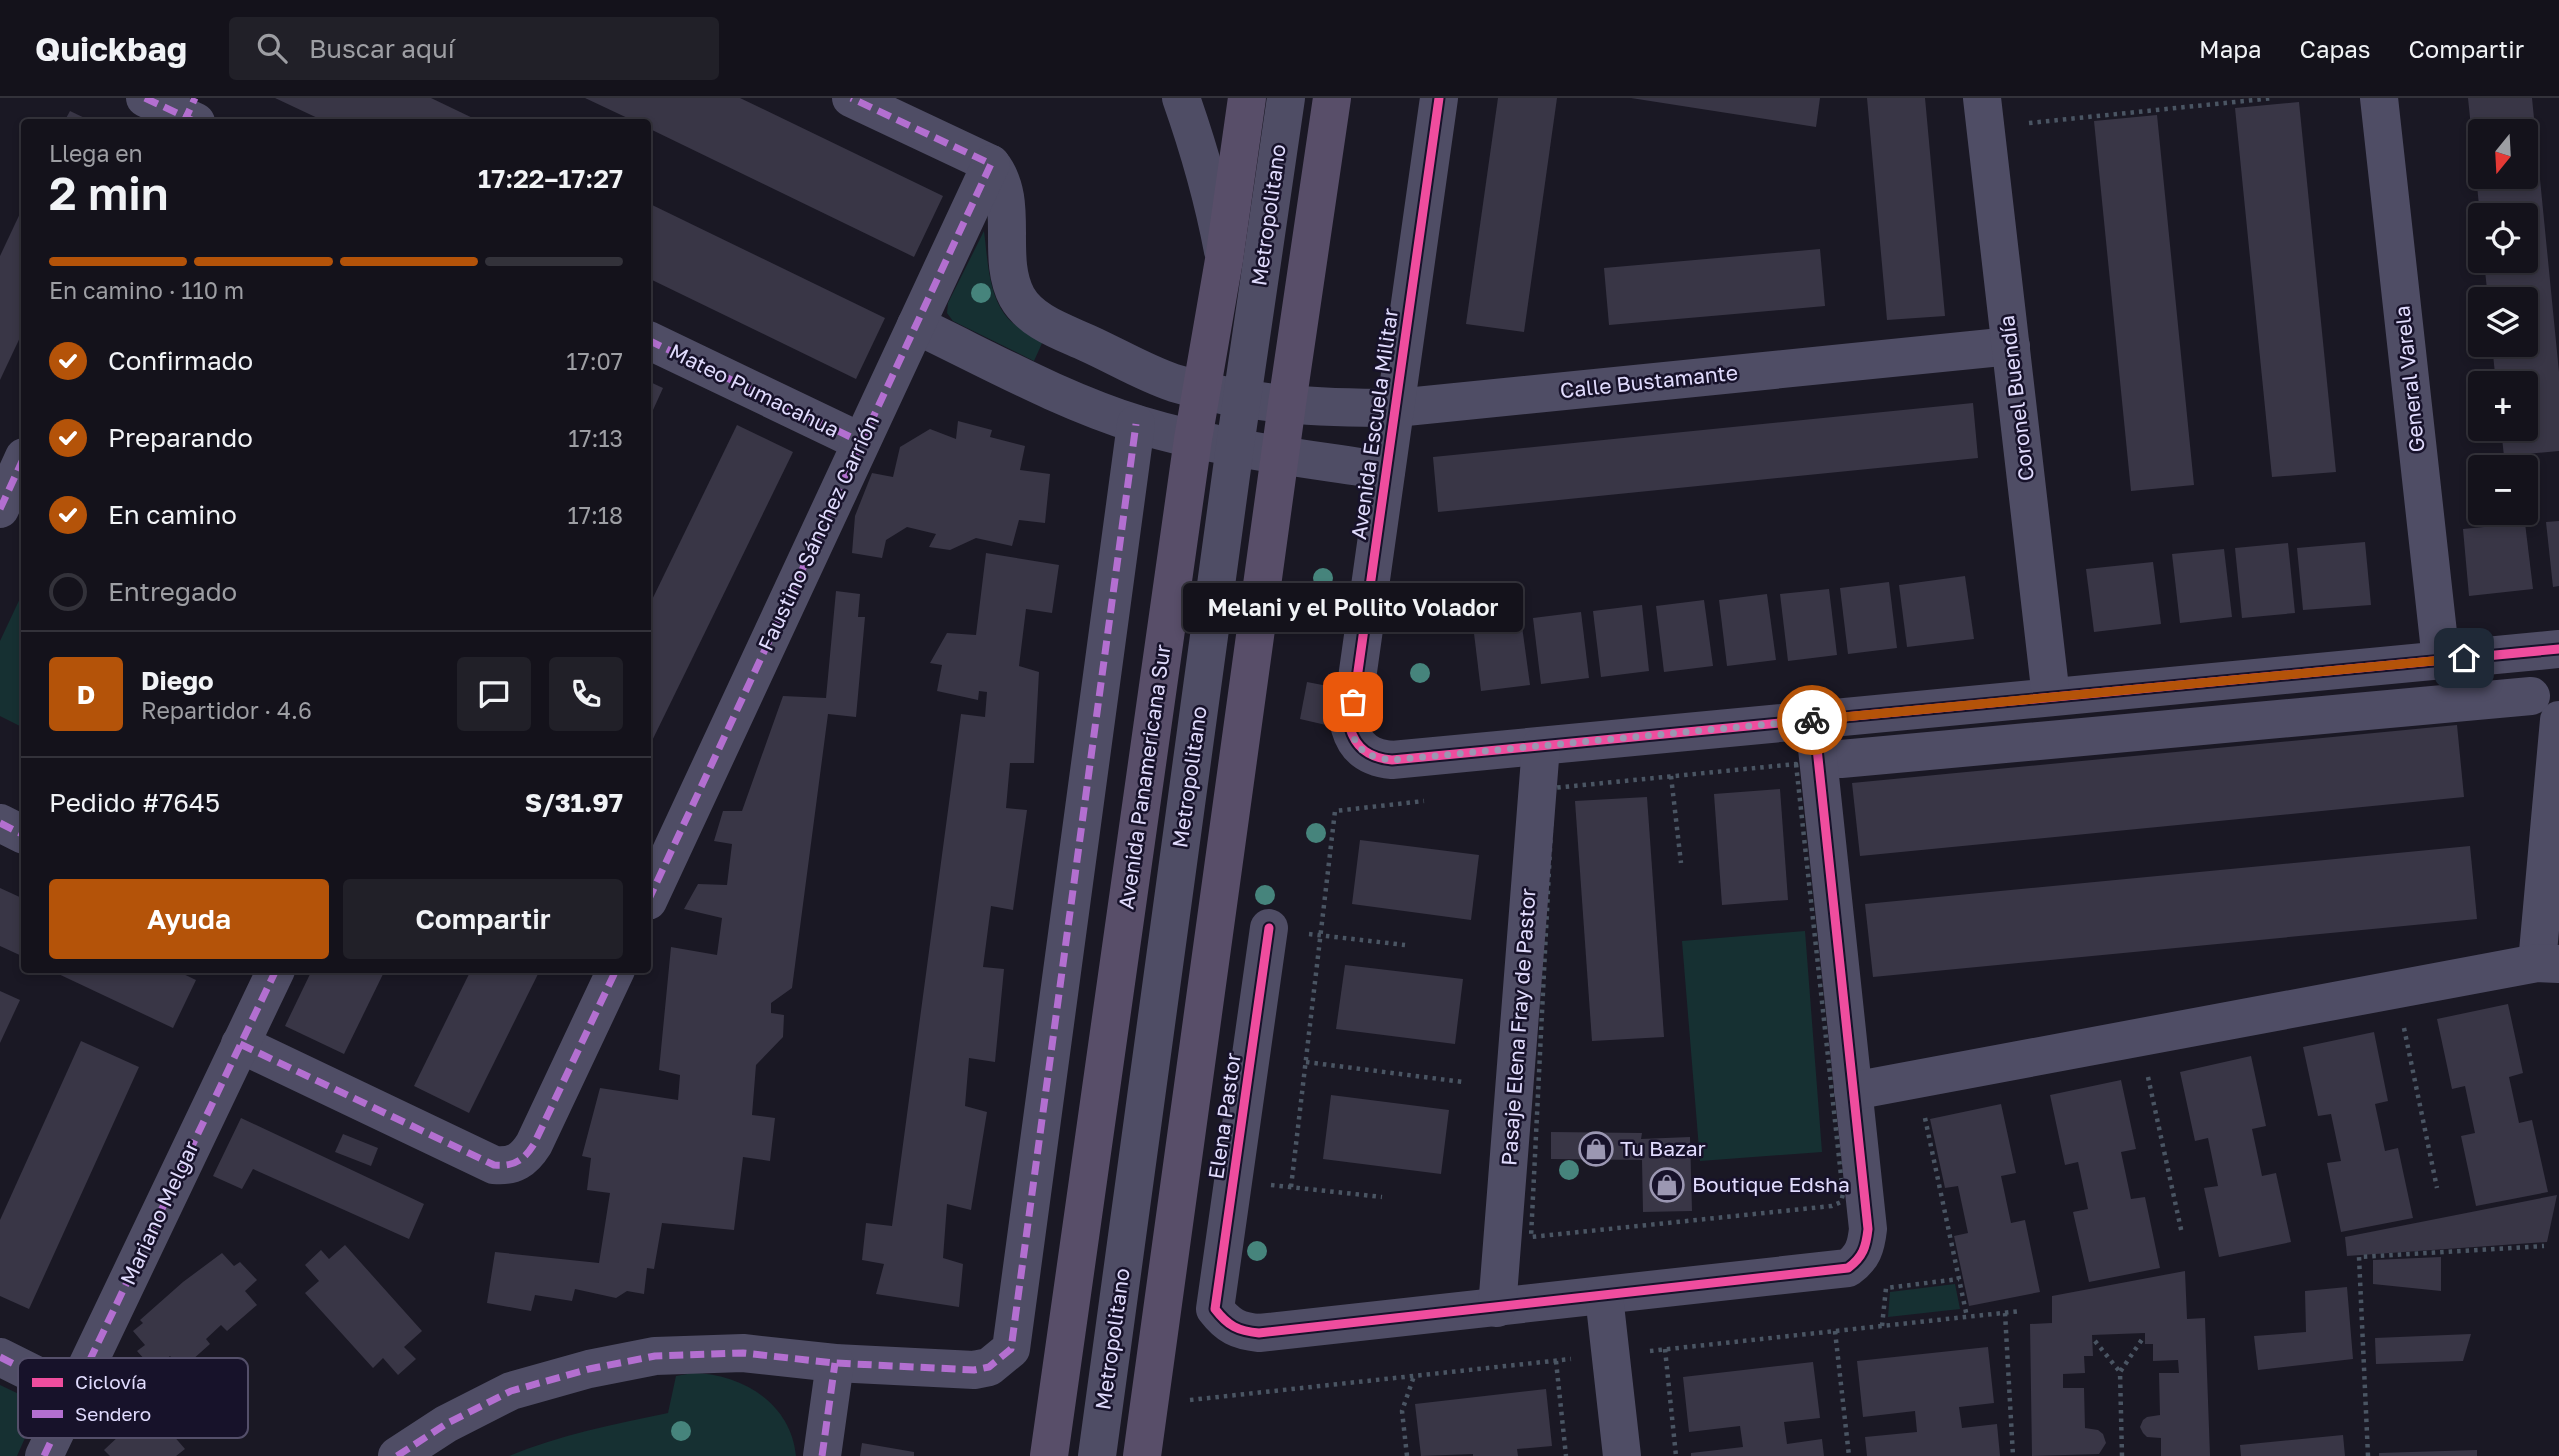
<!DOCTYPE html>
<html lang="es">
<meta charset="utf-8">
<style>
:root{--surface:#14121b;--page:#212028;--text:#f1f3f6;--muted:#9d9ea3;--line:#33323a;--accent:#b45309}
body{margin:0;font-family:"Golos Text",sans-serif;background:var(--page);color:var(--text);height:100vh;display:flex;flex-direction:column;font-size:26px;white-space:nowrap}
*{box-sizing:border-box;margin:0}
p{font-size:23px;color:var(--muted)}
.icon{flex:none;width:38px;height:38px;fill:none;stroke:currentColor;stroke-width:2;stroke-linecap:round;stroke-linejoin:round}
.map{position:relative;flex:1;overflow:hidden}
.sheet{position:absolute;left:21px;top:21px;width:630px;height:854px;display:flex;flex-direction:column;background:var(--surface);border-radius:7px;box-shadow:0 4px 10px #0003,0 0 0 2px var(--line)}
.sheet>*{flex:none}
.needle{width:46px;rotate:198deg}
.fabs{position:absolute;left:2468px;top:21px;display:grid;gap:14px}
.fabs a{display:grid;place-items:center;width:70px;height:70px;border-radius:7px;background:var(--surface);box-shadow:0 4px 10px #0003,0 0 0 2px var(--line);font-size:35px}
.pin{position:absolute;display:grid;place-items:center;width:60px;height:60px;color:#fff;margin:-30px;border-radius:14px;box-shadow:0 4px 10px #0006}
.courier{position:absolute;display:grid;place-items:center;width:70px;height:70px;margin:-35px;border:5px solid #b45309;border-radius:50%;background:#fff;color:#222;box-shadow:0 2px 9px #0007}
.bubble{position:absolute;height:49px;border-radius:7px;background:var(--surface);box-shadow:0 4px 10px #0003,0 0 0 2px var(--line);font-size:23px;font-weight:600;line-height:49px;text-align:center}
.head em{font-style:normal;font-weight:600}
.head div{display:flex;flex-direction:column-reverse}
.head{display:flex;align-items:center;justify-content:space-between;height:119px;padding:0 28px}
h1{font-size:46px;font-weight:600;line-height:52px}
.bar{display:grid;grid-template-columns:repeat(4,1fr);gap:10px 7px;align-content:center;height:84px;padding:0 28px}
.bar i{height:9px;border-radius:5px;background:var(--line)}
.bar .current{background:var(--accent)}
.bar p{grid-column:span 4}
.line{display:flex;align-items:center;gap:18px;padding:0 28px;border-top:2px solid var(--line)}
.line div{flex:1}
.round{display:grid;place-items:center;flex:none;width:74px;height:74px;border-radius:7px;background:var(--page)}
ol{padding:0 28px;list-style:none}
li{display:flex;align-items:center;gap:21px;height:77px}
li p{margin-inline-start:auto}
li .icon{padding:7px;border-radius:50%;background:var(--accent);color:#fff;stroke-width:4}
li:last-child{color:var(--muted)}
li i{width:38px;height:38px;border:4px solid var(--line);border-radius:50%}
.action{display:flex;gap:14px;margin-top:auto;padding:14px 28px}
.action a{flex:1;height:80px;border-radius:7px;background:var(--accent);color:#fff;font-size:28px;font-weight:600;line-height:80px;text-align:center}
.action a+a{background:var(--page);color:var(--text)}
header{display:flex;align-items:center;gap:42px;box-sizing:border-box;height:98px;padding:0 35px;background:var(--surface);border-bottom:2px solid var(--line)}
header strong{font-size:33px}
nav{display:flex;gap:38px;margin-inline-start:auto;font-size:24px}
.search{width:490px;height:63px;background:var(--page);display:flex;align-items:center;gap:18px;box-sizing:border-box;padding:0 24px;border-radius:7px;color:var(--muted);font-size:26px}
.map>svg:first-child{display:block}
.green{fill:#163032}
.building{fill:#393646;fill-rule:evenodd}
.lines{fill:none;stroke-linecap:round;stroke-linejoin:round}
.path{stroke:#4a5563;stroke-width:4.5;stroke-dasharray:3.5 5;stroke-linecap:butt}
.minor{stroke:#4f4d65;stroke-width:38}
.major{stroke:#584e69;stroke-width:38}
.quiet{stroke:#b36fd0;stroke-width:7;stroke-dasharray:14 7;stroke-linecap:butt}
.cycleway-casing{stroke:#17122a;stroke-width:13}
.cycleway{stroke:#ef4d9e;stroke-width:9}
.tree{fill:#46847c}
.done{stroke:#9b97b2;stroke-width:7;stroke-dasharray:0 12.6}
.route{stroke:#b45309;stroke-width:9}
.labels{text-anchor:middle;stroke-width:5;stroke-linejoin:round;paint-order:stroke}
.street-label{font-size:21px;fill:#e1dcfe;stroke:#17122a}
.poi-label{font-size:21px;fill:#e1dcfe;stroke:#17122a;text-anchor:start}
.key{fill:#17122a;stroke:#544f6a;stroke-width:2}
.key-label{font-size:19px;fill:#e1dcfe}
</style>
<header>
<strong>Quickbag</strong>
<div class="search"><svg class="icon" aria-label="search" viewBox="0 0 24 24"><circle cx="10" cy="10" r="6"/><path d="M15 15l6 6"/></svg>Buscar aquí</div>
<nav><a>Mapa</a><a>Capas</a><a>Compartir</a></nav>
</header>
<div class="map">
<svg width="2559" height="1358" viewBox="0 0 2559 1358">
<rect width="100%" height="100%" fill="#1a1824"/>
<g class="green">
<path d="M984 133C988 163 988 205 1014 226 1023 232 1033 237 1043 243L1034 263 953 223 947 215 948 205Z"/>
<path d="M24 492V630L0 618V543Z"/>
<path d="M1805 833 1822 1054 1700 1063 1682 843Z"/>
<path d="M1955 1186 1960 1211 1888 1219 1890 1194Z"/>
<path d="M693 1275C742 1276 791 1305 796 1358H509C560 1337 614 1326 668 1315L676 1278Z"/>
<path d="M0 1287 40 1306 17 1358H0Z"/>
</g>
<g class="building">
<path d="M275 0H431L481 24H326Z"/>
<path d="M585 0H740L943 98 914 159 648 30V24H636Z"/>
<path d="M1498 0H1557L1524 234 1466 226Z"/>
<path d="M1631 0H1820L1816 29Z"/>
<path d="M1867 0H1925L1945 218 1887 222Z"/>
<path d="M2468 0H2532L2559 274V353L2504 358 2501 331H2525V285H2496L2492 247H2525V201H2488L2484 163H2525V117H2480ZM2480 33H2525V79H2480Z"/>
<path d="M2299 4 2336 374 2272 379 2235 10Z"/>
<path d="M70 13 93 24H64Z"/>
<path d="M2157 17 2194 387 2131 393 2094 23Z"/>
<path d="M648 105 885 220 856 281 648 180Z"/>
<path d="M24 107V231L0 282V158Z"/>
<path d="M1820 151 1825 208 1609 227 1604 170Z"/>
<path d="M648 283 663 290 648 323Z"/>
<path d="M1973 305 1978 360 1438 414 1433 359Z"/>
<path d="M958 323 992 332 990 339 1025 348 1020 372 1050 376 1045 425 1019 422 1012 448 976 440 950 452 929 449 936 436 907 429 886 442 882 460 852 455 855 418 872 375 893 379 900 349 930 331 956 341Z"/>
<path d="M737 327 793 354 648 651V510Z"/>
<path d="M2559 423V488L2553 489 2546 424Z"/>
<path d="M2525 425 2533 491 2469 498 2463 431Z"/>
<path d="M2365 444 2371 507 2303 512 2297 450Z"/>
<path d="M2288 445 2295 515 2242 520 2235 450Z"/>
<path d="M2224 451 2232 519 2180 525 2172 456Z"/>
<path d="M986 455 1059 467 1052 515 1026 511 1019 568 1039 574 1034 665H1010L1006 710 1027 712 1013 812 991 808 983 869 1004 871 995 964 969 960 965 1008 987 1014 971 1112 947 1106 943 1160 963 1166 959 1209 876 1196 884 1166 862 1162 866 1125 892 1128 961 616 985 619 987 594 979 593 978 602 937 593 942 567 930 565 947 535 976 537Z"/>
<path d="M2153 464 2161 526 2094 534 2086 471Z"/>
<path d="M1965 478 1974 541 1907 549 1899 487Z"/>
<path d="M1889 484 1897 550 1848 556 1840 490Z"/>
<path d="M1829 491 1837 557 1788 563 1780 496Z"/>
<path d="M836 493 860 496 858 519H865L856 619 828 616 792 890 771 905V915L784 917 783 939 756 967 752 1017 775 1020 770 1063 743 1059 734 1132 662 1125 654 1171 647 1170 644 1196 627 1193 616 1200 575 1191 572 1203 535 1197 531 1213 487 1205 495 1154 599 1165 610 1095 587 1092 591 1060 582 1058 600 990 678 1002 680 977 659 972 671 849 717 857 722 820 684 811 698 786 727 787 732 746 714 743 723 713H742L783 598 826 600Z"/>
<path d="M1767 496 1776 562 1727 568 1719 502Z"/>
<path d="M1704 502 1713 568 1664 574 1656 508Z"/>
<path d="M1642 507 1649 573 1601 579 1593 513Z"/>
<path d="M1581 514 1589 580 1541 586 1533 520Z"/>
<path d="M1521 521 1530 587 1481 593 1473 527Z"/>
<path d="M1307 584 1333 589 1326 627 1300 621Z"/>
<path d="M2457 627 2464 699 1860 758 1852 685Z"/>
<path d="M1780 691 1788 802 1722 807 1714 696Z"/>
<path d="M1647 699 1664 939 1592 943 1575 703Z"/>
<path d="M1360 742 1479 757 1471 822 1352 806Z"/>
<path d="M2470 748 2477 821 1873 879 1865 806Z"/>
<path d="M0 790 24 801V859L0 848Z"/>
<path d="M1345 867 1463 881 1455 946 1336 931Z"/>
<path d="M50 872H175L196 882 173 930Z"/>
<path d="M312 872H385L344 956 285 928Z"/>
<path d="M471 872H540L469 1015 414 988Z"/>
<path d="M0 893 20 902 0 945Z"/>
<path d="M2508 906 2523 975 2509 979 2519 1025 2532 1022 2548 1094 2476 1108 2461 1038 2475 1035 2465 988 2452 991 2437 921Z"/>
<path d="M2374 934 2388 1003 2375 1006 2385 1053 2398 1050 2413 1120 2341 1134 2327 1065 2341 1063 2331 1016 2318 1018 2303 949Z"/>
<path d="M81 943 139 969 29 1211 0 1198V1122Z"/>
<path d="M2251 958 2266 1028 2252 1031 2262 1078 2276 1075 2291 1144 2219 1159 2204 1090 2218 1088 2208 1040 2195 1043 2180 974Z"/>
<path d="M2121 982 2136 1051 2121 1054 2131 1101 2145 1099 2160 1170 2089 1184 2073 1114 2088 1111 2078 1064 2065 1067 2050 997Z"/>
<path d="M1331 997 1449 1012 1441 1076 1323 1061Z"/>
<path d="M2001 1006 2016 1075 2001 1078 2011 1125 2025 1122 2040 1194 1969 1208 1954 1138 1968 1135 1958 1088 1945 1090 1930 1021Z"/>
<path d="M241 1020 424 1106 409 1141 253 1071 242 1091 213 1078Z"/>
<path d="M1551 1034 1642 1035 1641 1041 1690 1039 1692 1113 1643 1114 1642 1062 1551 1061Z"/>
<path d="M343 1036 378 1050 371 1068 335 1054Z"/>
<path d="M2557 1097 2547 1144 2347 1158 2345 1139Z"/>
<path d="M345 1147 422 1233 404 1249 416 1261 398 1277 383 1260 373 1270 305 1195 319 1183 305 1167 321 1152 329 1161Z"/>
<path d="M222 1155 234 1168 240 1164 257 1182 245 1193 257 1207 227 1233 221 1227 206 1241 210 1246 182 1271 170 1258 154 1272 137 1253 145 1247 133 1233 143 1225 140 1222 183 1184Z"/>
<path d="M2441 1159V1193L2373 1186V1162Z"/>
<path d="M2185 1173 2187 1221 2205 1220 2210 1358H2161V1340L2147 1339 2143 1335 2140 1329 2143 1322 2147 1319 2160 1317 2159 1275H2179L2178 1262 2153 1263V1246H2145V1235L2092 1237 2093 1258H2084L2085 1275 2063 1276V1290H2084L2085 1330 2098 1332 2103 1336 2106 1345 2099 1356 2032 1358 2030 1226 2052 1225V1198Z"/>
<path d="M2347 1189 2353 1261 2258 1272 2254 1238 2306 1234 2305 1193Z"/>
<path d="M2471 1236 2463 1263 2376 1266 2375 1240Z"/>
<path d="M1988 1249 1994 1305 1959 1309 1962 1330 1997 1326 2000 1358H1867L1865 1339 1917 1334 1915 1313 1863 1319 1857 1263Z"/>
<path d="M1813 1264 1820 1320 1784 1324 1787 1346 1822 1341 1824 1358H1691V1355L1743 1349 1740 1328 1689 1334 1683 1279Z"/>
<path d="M1546 1291 1552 1348 1517 1351 1518 1358H1473V1356L1421 1358 1415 1306Z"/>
<path d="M131 1316 145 1333 159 1321 185 1351 176 1358H110L104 1352 120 1337 114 1331Z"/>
<path d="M2343 1337 2345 1358H2241L2240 1347Z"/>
<path d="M862 1345 914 1354V1358H860Z"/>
<path d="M2477 1352V1358H2379V1355Z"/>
</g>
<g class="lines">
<g class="path">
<path d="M2029 25 2274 0"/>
<path d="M1796 666 1843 1096 1841 1104 1832 1108 1531 1139 1553 690Z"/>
<path d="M1671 678 1681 765"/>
<path d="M1309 836 1405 847"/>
<path d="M2404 930 2437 1090"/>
<path d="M1306 964 1463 984"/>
<path d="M2148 979 2182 1136"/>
<path d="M1925 1020 1967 1219"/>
<path d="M1271 1087 1382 1099"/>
<path d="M1291 1089 1335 713 1424 703"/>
<path d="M2005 1215 2013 1358"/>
<path d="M1882 1228 1886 1190 1959 1181"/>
<path d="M1835 1233 1849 1358"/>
<path d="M2095 1243 2120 1274"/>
<path d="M1665 1251 1676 1358"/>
<path d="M1650 1253 2021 1213"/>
<path d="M1556 1263 1566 1358"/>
<path d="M1190 1302 1571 1261"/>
<path d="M1407 1358 1402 1313 1414 1278"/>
<path d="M2122 1358 2120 1274 2143 1240"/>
<path d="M2368 1358 2359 1159 2544 1148"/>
</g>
<g class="minor">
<path d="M145 0 196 24"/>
<path d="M851 0 991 66C1021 103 995 158 1017 199 1031 224 1063 234 1087 245 1116 258 1144 275 1174 285 1246 307 1321 310 1396 310L2011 248"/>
<path d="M1181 0C1199 51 1213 100 1223 153"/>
<path d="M1439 0 1350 630C1356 651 1370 660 1392 662L2559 551"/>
<path d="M1982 0 2051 599"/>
<path d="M2379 0 2441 562"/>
<path d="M916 227C989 262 1062 303 1140 327 1219 351 1304 360 1386 373"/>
<path d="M648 242 861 344"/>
<path d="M0 411 24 359"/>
<path d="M1841 661 2531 598"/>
<path d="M0 725 24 737"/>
<path d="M648 803 991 66"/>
<path d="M1269 830 1215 1211C1228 1228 1238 1233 1259 1235L1848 1170C1863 1159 1866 1149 1868 1131L1814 622"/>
<path d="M2537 865 2559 622"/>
<path d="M240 946 494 1067C514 1069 524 1062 534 1046L616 872"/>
<path d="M1853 993 2537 865 2559 866"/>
<path d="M1604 1198 1622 1358"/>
<path d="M1497 1210 1541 648"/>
<path d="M0 1259 74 1296"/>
<path d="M44 1358 276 872"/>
<path d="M397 1358 446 1326 511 1293 589 1271 655 1258 743 1255 835 1265 974 1272 989 1269 1011 1251 1136 326"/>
<path d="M822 1358 835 1265"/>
<path d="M1097 1358 1235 348 1286 0"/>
</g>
<g class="major">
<path d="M1049 1358 1193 341 1224 162 1247 0"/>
<path d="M1142 1358 1287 306 1332 0"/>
</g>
<g class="quiet">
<path d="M145 0 196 24"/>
<path d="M184 24 195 0"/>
<path d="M648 242 861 344"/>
<path d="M0 411 24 359"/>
<path d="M0 725 24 737"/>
<path d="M648 803 991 66 851 0"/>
<path d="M240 946 494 1067C514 1069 524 1062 534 1046L616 872"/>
<path d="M0 1259 74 1296"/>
<path d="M44 1358 276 872"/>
<path d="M397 1358 446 1326 511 1293 589 1271 655 1258 743 1255 835 1265 974 1272 989 1269 1011 1251 1136 326"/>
<path d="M822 1358 835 1265"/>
</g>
<defs>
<g id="cycleway">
<path d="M1439 0 1350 630C1356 651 1370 660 1392 662L2559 551"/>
<path d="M1269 830 1215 1211C1228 1228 1238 1233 1259 1235L1848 1170C1863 1159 1866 1149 1868 1131L1814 622"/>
</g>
</defs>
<use href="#cycleway" class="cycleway-casing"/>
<use href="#cycleway" class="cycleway"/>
</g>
<g class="tree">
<circle cx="981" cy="195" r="10"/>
<circle cx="1323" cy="480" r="10"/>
<circle cx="1432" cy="513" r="10"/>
<circle cx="1420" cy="575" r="10"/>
<circle cx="1316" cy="735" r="10"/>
<circle cx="1265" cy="797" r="10"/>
<circle cx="1569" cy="1072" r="10"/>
<circle cx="1257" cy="1153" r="10"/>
<circle cx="681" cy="1333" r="10"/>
</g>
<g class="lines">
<path class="done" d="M1353 604C1349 638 1352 658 1392 662L1812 622"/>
<path class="route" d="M1812 622 2464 560"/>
</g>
<defs>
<symbol id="shop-ring" viewBox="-11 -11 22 22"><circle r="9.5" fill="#17122a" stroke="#9b97b2" stroke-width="1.5"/><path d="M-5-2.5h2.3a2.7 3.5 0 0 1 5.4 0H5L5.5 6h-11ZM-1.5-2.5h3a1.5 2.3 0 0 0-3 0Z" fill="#9b97b2"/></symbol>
</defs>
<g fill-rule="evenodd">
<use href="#shop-ring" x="1577" y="1032" width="38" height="38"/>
<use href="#shop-ring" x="1648" y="1068" width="38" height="38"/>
</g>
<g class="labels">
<g class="street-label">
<text transform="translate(1269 117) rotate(-82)" y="7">Metropolitano</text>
<text transform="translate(2410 281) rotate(-96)" y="7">General Varela</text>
<text transform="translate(1649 284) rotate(-6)" y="7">Calle Bustamante</text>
<text transform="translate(754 293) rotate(26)" y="7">Mateo Pumacahua</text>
<text transform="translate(2017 300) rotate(-97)" y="7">Coronel Buendía</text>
<text transform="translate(1375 326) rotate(-82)" y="7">Avenida Escuela Militar</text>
<text transform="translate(819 435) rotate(-65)" y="7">Faustino Sánchez Carrión</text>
<text transform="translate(1145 679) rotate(-82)" y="7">Avenida Panamericana Sur</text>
<text transform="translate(1190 679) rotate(-82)" y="7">Metropolitano</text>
<text transform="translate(1519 929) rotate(-86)" y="7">Pasaje Elena Fray de Pastor</text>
<text transform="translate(1225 1018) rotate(-82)" y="7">Elena Pastor</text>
<text transform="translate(160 1115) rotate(-65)" y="7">Mariano Melgar</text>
<text transform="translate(1113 1241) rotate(-82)" y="7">Metropolitano</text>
</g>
<g class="poi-label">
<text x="1620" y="1058">Tu Bazar</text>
<text x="1692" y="1094">Boutique Edsha</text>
</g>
</g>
<rect x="18" y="1260" width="230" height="80" rx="10" class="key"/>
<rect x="32" y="1280" width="31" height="9" fill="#ef4d9e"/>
<rect x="32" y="1312" width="31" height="8" fill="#b36fd0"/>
<g class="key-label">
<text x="75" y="1291">Ciclovía</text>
<text x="75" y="1323">Sendero</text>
</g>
</svg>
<div class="fabs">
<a><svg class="needle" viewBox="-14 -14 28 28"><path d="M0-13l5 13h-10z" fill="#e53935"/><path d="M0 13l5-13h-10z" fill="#9d9ea3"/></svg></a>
<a><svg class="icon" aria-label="locate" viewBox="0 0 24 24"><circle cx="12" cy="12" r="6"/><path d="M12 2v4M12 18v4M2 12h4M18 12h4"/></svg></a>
<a><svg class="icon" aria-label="layers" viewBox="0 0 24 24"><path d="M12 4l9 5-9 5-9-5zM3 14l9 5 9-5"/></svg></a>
<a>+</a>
<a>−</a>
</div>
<div class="pin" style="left:1353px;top:604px;background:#ea580c"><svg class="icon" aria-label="bag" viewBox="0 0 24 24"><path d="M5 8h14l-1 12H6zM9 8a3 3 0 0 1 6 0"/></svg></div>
<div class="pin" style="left:2464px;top:560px;background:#1f2937"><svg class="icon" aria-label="home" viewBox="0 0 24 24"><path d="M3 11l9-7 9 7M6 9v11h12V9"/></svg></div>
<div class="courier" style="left:1812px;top:622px"><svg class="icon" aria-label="bike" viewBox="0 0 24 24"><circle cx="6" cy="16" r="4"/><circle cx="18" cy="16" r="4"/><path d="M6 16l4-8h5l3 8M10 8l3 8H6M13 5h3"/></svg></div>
<div class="bubble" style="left:1183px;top:485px;width:340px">Melani y el Pollito Volador</div>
<section class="sheet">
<div class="head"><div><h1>2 min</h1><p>Llega en</p></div><em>17:22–17:27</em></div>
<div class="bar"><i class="current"></i><i class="current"></i><i class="current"></i><i></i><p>En camino · 110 m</p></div>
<ol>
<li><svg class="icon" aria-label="check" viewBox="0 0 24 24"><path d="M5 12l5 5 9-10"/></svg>Confirmado<p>17:07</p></li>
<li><svg class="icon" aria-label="check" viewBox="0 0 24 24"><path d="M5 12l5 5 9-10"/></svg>Preparando<p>17:13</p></li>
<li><svg class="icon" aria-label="check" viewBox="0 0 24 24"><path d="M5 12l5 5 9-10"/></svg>En camino<p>17:18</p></li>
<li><i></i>Entregado</li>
</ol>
<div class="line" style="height:126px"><b class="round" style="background:var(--accent);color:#fff">D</b><div><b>Diego</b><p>Repartidor · 4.6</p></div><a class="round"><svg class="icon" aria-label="chat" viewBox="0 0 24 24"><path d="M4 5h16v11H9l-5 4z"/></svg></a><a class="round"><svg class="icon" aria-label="phone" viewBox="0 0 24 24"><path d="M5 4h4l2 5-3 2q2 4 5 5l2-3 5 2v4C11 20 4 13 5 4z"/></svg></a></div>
<div class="line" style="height:91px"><div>Pedido #7645</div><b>S/31.97</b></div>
<div class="action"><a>Ayuda</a><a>Compartir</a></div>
</section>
</div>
